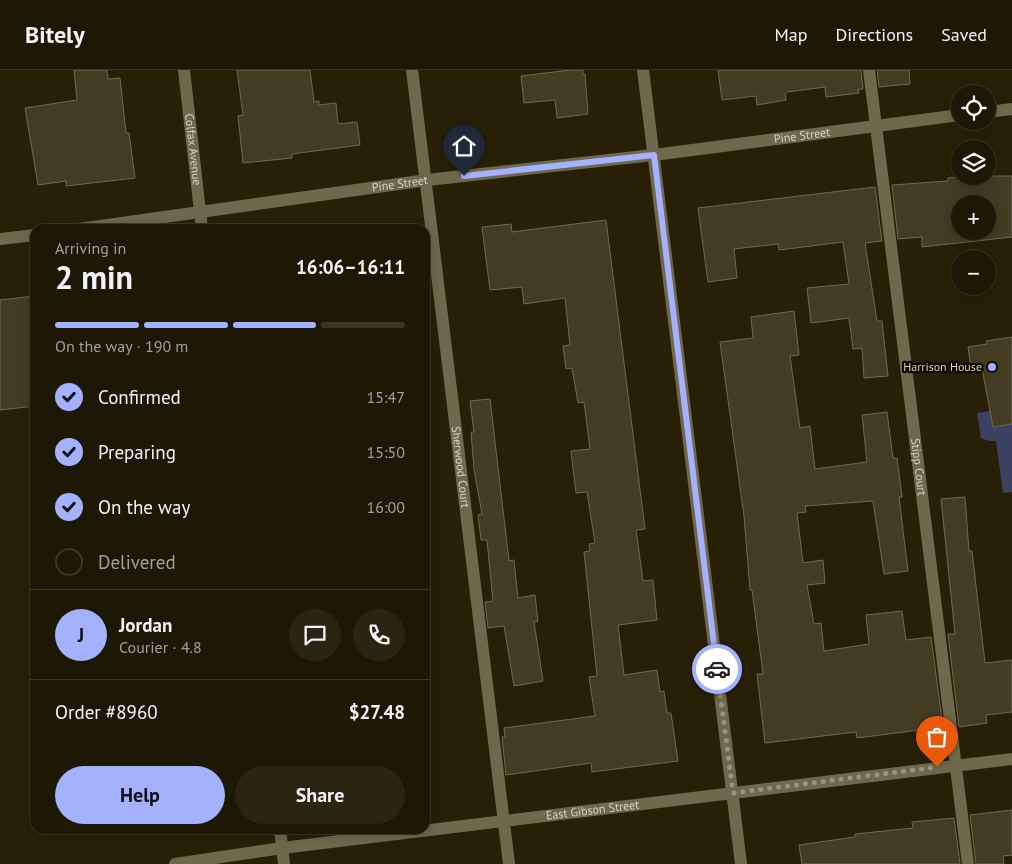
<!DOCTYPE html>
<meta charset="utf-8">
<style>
:root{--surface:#1d1805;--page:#2a2513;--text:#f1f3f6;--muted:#a0a09a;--line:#3b3727;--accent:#a4b1fc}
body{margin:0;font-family:"PT Sans",sans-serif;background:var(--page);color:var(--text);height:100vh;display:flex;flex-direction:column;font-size:19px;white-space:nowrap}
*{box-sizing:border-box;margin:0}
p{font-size:16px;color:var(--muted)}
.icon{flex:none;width:28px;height:28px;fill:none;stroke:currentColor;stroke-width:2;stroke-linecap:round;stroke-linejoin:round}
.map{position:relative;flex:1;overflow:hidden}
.sheet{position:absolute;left:30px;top:154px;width:400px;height:610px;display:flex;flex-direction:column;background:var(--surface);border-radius:15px;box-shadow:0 2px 12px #0003,0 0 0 1px var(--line)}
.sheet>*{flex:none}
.tools{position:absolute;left:951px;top:15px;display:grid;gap:10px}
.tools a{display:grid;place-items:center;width:45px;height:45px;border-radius:50%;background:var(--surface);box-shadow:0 2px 12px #0003,0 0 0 1px var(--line);font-size:25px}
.pin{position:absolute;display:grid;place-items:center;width:42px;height:42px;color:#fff;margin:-51px -21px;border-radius:50% 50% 50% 0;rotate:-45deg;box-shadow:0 0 5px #0007}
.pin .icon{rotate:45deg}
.courier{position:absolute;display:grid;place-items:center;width:50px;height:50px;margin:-25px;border:4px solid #a4b1fc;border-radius:50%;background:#fff;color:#222;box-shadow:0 1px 6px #0007}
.overview em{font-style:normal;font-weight:600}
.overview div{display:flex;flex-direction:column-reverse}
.overview{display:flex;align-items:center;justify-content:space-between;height:85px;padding:0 25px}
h1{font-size:32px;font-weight:600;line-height:38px}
.bar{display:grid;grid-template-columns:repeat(4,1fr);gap:8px 5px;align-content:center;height:60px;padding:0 25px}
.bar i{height:6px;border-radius:4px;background:var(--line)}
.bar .active{background:var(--accent)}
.bar p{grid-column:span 4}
.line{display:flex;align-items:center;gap:12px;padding:0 25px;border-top:1px solid var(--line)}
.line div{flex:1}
.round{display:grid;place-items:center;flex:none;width:52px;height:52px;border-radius:26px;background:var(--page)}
ol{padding:0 25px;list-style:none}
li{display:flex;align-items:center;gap:15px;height:55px}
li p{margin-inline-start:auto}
li .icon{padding:5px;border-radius:50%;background:var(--accent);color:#111;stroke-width:4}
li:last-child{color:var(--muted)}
li i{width:28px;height:28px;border:2px solid var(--line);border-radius:50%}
.cta{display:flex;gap:10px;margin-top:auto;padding:10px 25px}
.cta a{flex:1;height:58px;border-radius:30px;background:var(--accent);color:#111;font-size:20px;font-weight:600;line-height:58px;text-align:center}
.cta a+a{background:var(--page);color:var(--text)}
header{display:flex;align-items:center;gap:30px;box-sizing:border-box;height:70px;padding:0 25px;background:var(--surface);border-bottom:1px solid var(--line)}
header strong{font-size:24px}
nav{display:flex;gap:28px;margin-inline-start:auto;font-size:18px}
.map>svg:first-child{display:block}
.green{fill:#3b4162}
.building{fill:#433c23;stroke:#716a4f;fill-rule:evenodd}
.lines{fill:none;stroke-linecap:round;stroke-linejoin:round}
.lane{stroke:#6f684d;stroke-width:12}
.street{stroke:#6f684d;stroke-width:12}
.done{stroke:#999482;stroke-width:5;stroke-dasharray:0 9}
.route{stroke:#a4b1fc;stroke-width:6}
.poi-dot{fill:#a4b1fc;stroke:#0d0a03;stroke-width:2}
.labels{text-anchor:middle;stroke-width:4.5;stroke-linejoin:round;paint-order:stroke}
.street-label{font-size:12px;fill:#d7d3c4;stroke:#0d0a03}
.poi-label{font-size:12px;fill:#d7d3c4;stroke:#0d0a03;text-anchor:end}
</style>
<header>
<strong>Bitely</strong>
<nav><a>Map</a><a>Directions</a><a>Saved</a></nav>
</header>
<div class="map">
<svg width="1012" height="794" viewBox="0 0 1012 794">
<rect width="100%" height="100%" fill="#272007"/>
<path class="green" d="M990 341 993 357 1012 354V422L1003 423 996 371H989L981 368 977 343Z"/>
<g class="building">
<path d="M74 0H107L108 9 120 8 126 63H129L135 108 66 116V111L38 115 25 38 77 30Z"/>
<path d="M237 0H310L314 32 319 31V35L336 33 338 54 357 52 360 75 292 84V88L243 93 238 46 243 45Z"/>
<path d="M570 0H583V5L585 4 588 44 557 48 555 30 524 33 521 6Z"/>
<path d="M718 0H861L863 19H858L859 23 826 27 825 17 787 22 785 24 786 30 757 35 756 26 722 30Z"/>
<path d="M877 0H909L910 14 879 17Z"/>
<path d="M963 106H1012V167L922 177V167L898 169 892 115 948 111V108ZM960 134H988V161H960Z"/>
<path d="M875 117 882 171 865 173 877 251H882L888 306 864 308 862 278 853 279 849 248 811 253 807 218 849 214 843 172 779 180 778 174 734 179 737 208 708 212 698 138Z"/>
<path d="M606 150 645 459 636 460 643 511 653 510 657 550 618 555 624 605 657 600 660 622 664 621 667 643H671L678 691 592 702 591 693 506 705 502 667H505L504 658 595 646 589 607 597 606 584 482 590 481 589 474 595 473 587 422 576 423 571 381 590 379 584 332 578 333 572 298 566 299 563 276 570 275 565 228 524 234 522 217 490 220 482 157 511 154 512 162Z"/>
<path d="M35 226V336L0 340V230Z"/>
<path d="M794 241 799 285 790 286 800 358 810 356 815 399 867 392 862 345 887 342 893 388H897L902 427H899L908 501 884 504 873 431 805 436 806 442 797 443 803 493 823 490 825 513 807 515 814 554 821 553 824 581 869 574 866 545 902 541 906 570 931 567 943 657 857 668 856 662 765 673 757 604H763L752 520H750L744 446 720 272 753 268 751 247Z"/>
<path d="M1012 267V354L993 357 982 298 971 299 968 277 987 274 986 271Z"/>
<path d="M490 329 509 491 514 490 518 528 535 525 538 551 534 552 543 611 514 616 504 556 488 558 485 532 493 531 487 470H481L478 445 482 444 474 399 471 362H474L470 331Z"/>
<path d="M965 427 969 481H972L985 593 1012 590V642L986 645 987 653 959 657 948 564H955L941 429Z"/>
<path d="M1012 740V785L1003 786 1004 794H976L970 745Z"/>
<path d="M954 748 960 794H802L799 775 855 767V764L913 758 912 752Z"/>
</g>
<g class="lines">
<g class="lane">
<path id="s1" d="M412 0 509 794"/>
<path id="s2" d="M869 0 968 794"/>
</g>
<g class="street">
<path id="s3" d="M184 0 202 159"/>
<path d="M643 0 741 794"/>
<path d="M988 42 1012 39"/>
<path id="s4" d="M79 159 427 110 654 85 960 45"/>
<path d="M0 169 35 165"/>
<path d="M280 759 284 794"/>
<path id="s5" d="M175 794 282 778 1012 689"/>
</g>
</g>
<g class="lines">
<path class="done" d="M717 599 733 723 937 697"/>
<path class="route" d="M464 106 654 85 717 599"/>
</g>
<circle class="poi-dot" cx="992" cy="297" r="5"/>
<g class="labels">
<g class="street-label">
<text dy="4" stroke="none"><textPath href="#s4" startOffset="729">Pine Street</textPath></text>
<text dy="4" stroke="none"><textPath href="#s3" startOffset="80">Colfax Avenue</textPath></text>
<text dy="4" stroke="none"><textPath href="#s4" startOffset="324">Pine Street</textPath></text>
<text dy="4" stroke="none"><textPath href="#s1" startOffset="400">Sherwood Court</textPath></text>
<text dy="4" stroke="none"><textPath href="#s2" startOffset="400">Stipp Court</textPath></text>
<text dy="4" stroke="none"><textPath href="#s5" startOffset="421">East Gibson Street</textPath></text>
</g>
<g class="poi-label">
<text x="982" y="301">Harrison House</text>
</g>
</g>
</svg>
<div class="tools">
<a><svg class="icon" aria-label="locate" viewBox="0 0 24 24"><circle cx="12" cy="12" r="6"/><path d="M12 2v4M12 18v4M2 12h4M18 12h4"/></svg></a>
<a><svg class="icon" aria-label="layers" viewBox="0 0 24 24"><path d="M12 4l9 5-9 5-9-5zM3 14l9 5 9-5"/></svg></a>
<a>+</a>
<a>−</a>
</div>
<div class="pin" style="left:937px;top:697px;background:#ea580c"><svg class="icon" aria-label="bag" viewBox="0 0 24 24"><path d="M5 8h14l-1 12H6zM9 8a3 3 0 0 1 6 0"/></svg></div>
<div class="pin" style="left:464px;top:106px;background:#1f2937"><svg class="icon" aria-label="home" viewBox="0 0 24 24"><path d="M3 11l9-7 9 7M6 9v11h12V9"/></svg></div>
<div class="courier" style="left:717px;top:599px"><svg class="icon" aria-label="car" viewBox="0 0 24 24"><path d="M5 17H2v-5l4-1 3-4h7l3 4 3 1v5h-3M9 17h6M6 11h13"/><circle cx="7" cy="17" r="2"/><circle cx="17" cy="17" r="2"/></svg></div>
<section class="sheet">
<div class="overview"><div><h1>2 min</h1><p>Arriving in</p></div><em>16:06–16:11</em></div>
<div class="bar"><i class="active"></i><i class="active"></i><i class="active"></i><i></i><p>On the way · 190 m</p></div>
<ol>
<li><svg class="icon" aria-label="check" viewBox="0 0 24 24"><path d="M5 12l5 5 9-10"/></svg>Confirmed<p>15:47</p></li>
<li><svg class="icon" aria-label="check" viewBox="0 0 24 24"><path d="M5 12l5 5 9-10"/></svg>Preparing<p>15:50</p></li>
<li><svg class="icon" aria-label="check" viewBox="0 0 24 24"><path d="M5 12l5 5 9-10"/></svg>On the way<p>16:00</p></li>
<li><i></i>Delivered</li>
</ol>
<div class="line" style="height:90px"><b class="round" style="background:var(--accent);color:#111">J</b><div><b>Jordan</b><p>Courier · 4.8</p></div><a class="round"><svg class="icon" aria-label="chat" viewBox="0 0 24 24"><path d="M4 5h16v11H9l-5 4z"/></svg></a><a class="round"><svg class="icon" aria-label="phone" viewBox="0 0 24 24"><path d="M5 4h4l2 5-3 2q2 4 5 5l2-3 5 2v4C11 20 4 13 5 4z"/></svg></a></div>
<div class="line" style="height:65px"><div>Order #8960</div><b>$27.48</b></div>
<div class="cta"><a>Help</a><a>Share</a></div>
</section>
</div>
